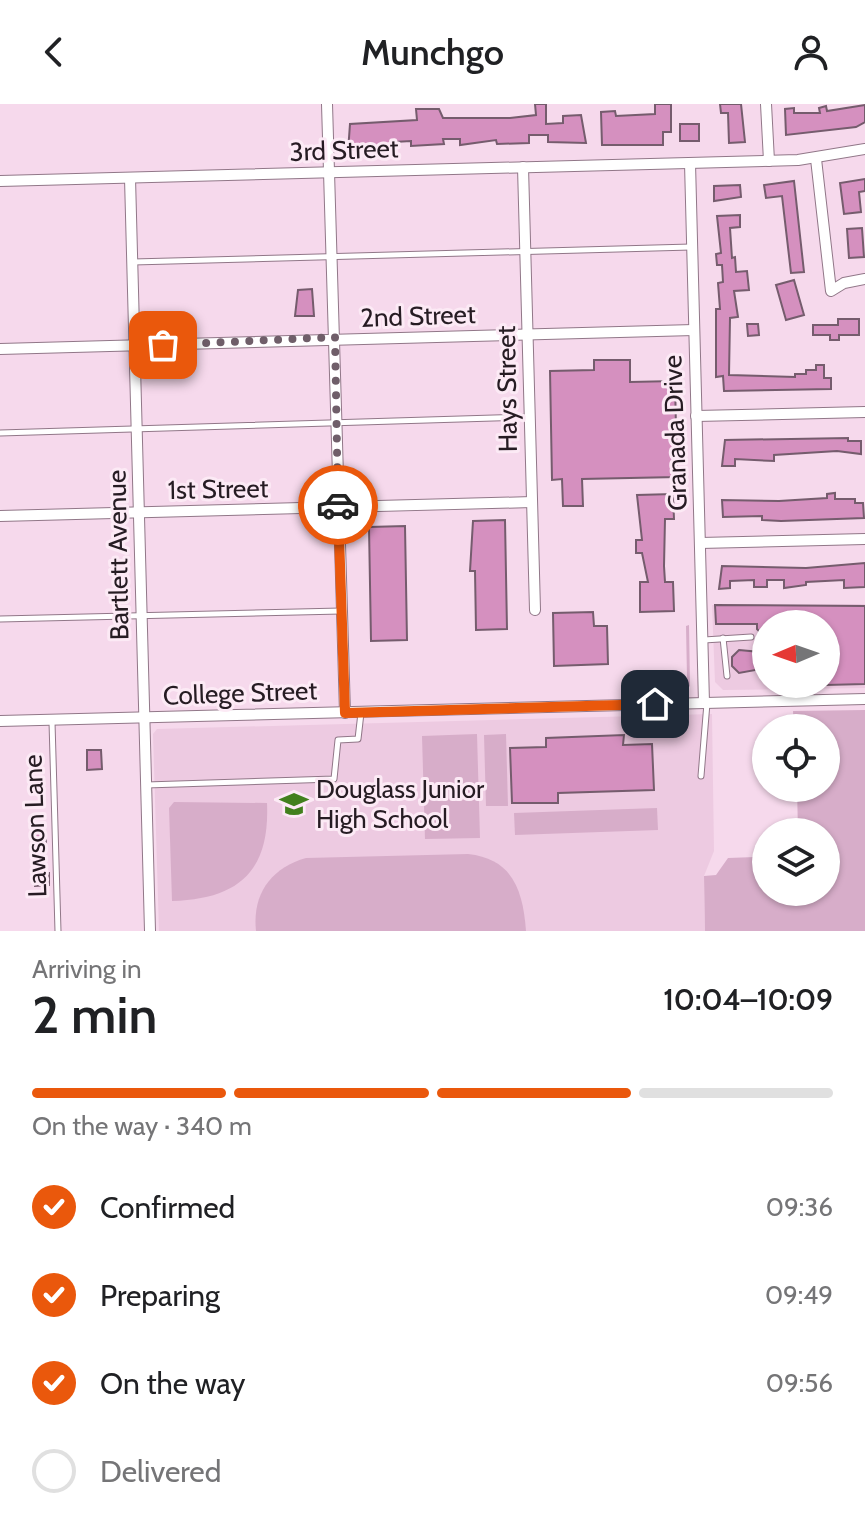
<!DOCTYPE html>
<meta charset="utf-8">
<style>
:root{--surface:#fff;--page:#f2f2f2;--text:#202124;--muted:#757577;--line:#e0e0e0;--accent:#ea580c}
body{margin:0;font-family:Cabin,sans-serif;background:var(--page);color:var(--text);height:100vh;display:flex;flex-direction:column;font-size:30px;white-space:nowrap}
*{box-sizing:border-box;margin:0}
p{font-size:26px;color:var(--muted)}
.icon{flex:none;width:44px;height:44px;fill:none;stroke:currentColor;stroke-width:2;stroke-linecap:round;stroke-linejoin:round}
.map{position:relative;height:827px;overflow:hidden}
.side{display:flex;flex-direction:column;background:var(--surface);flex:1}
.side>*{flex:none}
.needle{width:52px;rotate:268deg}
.controls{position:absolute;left:752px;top:506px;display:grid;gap:16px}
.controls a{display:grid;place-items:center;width:88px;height:88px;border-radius:50%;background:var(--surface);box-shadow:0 2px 6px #0004;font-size:40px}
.pin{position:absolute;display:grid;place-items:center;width:68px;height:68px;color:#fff;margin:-34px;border-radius:16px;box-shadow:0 4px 12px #0006}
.courier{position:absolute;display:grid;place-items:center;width:80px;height:80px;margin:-40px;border:6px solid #ea580c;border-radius:50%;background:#fff;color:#222;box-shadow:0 2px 10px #0007}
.overview em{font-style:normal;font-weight:600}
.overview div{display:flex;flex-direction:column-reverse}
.overview{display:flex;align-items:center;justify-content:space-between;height:136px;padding:0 32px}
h1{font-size:52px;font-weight:600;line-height:60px}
.bar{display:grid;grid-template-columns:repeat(4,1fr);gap:12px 8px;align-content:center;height:96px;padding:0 32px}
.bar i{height:10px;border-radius:6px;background:var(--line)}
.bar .on{background:var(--accent)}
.bar p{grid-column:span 4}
ol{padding:0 32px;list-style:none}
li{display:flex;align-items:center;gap:24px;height:88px}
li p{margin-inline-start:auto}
li .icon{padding:8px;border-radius:50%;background:var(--accent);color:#fff;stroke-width:4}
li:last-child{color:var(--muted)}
li i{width:44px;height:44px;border:4px solid var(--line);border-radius:50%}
header{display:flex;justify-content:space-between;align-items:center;height:104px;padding:0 32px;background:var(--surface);font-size:36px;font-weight:600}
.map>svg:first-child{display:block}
.built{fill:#edcae1;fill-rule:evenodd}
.green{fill:#d7adc9}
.building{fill:#d590bf;stroke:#755c6d;stroke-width:2}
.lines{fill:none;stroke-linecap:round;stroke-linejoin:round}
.service-casing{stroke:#917788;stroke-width:7}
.minor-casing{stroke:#917788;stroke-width:12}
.service{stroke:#fff;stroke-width:5}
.minor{stroke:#fff;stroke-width:10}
.done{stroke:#6f5e69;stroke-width:8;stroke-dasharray:0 14.4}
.route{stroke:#ea580c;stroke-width:10}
.labels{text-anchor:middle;stroke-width:6;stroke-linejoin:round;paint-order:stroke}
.street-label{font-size:26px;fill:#261c23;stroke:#fceaf5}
.poi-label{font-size:26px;fill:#261c23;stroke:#fceaf5;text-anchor:start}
</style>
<header><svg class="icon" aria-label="back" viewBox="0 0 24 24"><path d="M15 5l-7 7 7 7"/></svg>Munchgo<svg class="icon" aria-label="person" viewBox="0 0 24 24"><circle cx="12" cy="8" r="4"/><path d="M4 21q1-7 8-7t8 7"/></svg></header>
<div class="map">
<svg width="865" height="827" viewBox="0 0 865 827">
<rect width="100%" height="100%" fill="#f6d9ec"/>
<g class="built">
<path d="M865 500V584L723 586 715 578 712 501ZM766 520H826V580H766Z"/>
<path d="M712 610 714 747 704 772 705 827H159L153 630 157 625Z"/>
</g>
<g class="green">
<path d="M689 521 690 582 686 586H669L687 574 686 522Z"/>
<path d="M865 606V827H705L704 772 716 771 728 754 755 753 758 745 766 743V788H826V728H798L797 684H826V624H794L793 607Z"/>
<path d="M477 630 480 734 425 735 422 632Z"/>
<path d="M506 630 508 702H486L484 631Z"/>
<path d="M174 698 267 699C270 767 239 795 172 797L169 704Z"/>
<path d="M657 704 658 726 515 731 514 709Z"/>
<path d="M468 750C514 755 523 788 526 827H256C252 790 271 764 306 754Z"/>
</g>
<g class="building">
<path d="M535 0H546V20L563 19V12L581 11 586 39 548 38V31H529V39L497 40 496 36 460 41V35H443L444 40 411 42V37L394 38V43H363L364 47 348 48 350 20 417 16 416 5H439L443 14H510L536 11Z"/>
<path d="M655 0H671V28H663V41H602L601 8 615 7 616 12 655 10Z"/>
<path d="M720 0H741L745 38 729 39 728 9H721Z"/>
<path d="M865 1V18L856 23 786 31 785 5 794 4V9H820L819 4 826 2 827 7Z"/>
<rect x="680" y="20" width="19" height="17"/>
<path d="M865 75V87L859 88 861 108 844 110 840 79Z"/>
<path d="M794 77 804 168 791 169 782 92 766 94 764 81Z"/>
<path d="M740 81 741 93 714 97V82Z"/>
<path d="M740 111V123L730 124 732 154 735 153 736 168 747 167 749 186 734 187 738 213 730 214 729 271 795 273V270H806V266H816V261H824V274H831V285L724 287 723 272 716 273V205H720L718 179 723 178 722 161H717L716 150 721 149 717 112Z"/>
<path d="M862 124 864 153 849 154 847 125Z"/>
<path d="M794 176 804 211 786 216 776 181Z"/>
<path d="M312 185 314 212H295L298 186Z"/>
<path d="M838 215H859V231H839V236H830V231H813V221H838Z"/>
<path d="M747 220H758L759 231 748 232Z"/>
<path d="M594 256H630V278L675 277 677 373 582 375 583 402H563L562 375 552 376 550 267 594 266Z"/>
<path d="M848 334V337H861V350L837 347 774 351V357L735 355V362H722L725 336Z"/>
<path d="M835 389V395H855V399H863L864 414 781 417 762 416V412L723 413 722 396 779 397 827 394V390Z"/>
<path d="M673 390 674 415H665L664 462 665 478H673L674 507 640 508V478H648L642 449H636V436H642L637 391Z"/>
<path d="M505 416 507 525 476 526 475 467H470L473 417Z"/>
<path d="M405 422 407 536 371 537 369 423Z"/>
<path d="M865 459V483L844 484V476L806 478V481L784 484V476H767V483H754V476L730 477V484L719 485 722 462 806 464Z"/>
<path d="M715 501 865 502V580L826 581V520H766V534L757 525V520H716Z"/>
<path d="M593 508 594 522H607L608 560 554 562 553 509Z"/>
<path d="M739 546 760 548 761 565 739 569 732 562V553Z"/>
<path d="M624 631 623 641 652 640 654 686 558 689V699H512L510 644 546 643V634Z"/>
<path d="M87 646H101L102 665 87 666Z"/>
<path d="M45 727 46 739 33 740V728Z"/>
<path d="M49 769V781L35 782 34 770Z"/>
</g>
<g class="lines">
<defs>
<g id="service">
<path d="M133 158 691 143"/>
<path d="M0 329 530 313"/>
<path d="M0 515 341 507"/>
<path d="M723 534 727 572"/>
<path d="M704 536 751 533"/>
<path d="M52 618 58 827"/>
<path d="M701 672 707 599"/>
<path d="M146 681 334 675 338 636 358 635 361 609"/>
</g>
<g id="minor">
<path d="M327 0 345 609"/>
<path d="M766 0 769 57"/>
<path d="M816 55 831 187 844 179 865 175"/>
<path d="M690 59 704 599"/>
<path d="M523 63 535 506"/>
<path d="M130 74 150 827"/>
<path d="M0 77 798 56 865 45"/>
<path d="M0 245 694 226"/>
<path d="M696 312 865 308"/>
<path d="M0 412 532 398"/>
<path d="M700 439 865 435"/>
<path d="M0 617 865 595"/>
</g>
</defs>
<use href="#service" class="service-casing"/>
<use href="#minor" class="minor-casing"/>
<use href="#service" class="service"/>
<use href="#minor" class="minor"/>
</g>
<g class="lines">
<path class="done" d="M163 241 335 233 338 401"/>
<path class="route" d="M338 401 345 609 655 600"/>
</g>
<defs>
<symbol id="school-bare" viewBox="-9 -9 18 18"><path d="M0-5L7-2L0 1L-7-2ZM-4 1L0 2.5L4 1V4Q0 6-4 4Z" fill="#42801d" stroke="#fceaf5" stroke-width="2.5" paint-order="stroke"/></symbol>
</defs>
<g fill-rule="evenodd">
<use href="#school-bare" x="274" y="680" width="40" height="40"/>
</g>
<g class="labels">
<g class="street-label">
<text transform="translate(344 46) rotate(-2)" y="9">3rd Street</text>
<text transform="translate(418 212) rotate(-2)" y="9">2nd Street</text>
<text transform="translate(507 285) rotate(-91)" y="9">Hays Street</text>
<text transform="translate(675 329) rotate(-92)" y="9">Granada Drive</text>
<text transform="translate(218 385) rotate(-1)" y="9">1st Street</text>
<text transform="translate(118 451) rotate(-91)" y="9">Bartlett Avenue</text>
<text transform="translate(240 589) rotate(-2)" y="9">College Street</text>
<text transform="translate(35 722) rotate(-92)" y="9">Lawson Lane</text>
</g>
<g class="poi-label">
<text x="316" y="694">Douglass Junior<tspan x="316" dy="30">High School</tspan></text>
</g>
</g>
</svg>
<div class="controls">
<a><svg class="needle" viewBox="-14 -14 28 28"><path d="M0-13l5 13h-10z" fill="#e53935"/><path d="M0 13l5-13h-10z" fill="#757577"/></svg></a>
<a><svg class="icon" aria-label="locate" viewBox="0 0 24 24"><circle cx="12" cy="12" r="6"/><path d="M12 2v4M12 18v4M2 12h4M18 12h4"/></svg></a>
<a><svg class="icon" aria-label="layers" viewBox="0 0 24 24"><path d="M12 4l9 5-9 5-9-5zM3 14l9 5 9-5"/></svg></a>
</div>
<div class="pin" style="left:163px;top:241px;background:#ea580c"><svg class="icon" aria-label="bag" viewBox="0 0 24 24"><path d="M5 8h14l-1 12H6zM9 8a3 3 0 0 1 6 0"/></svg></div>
<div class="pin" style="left:655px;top:600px;background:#1f2937"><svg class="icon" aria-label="home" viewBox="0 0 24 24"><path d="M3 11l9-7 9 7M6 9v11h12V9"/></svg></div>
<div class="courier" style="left:338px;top:401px"><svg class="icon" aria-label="car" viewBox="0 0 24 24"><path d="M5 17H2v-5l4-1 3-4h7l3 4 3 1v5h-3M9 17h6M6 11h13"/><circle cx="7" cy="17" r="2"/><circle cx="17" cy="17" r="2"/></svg></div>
</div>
<section class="side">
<div class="overview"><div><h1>2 min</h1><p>Arriving in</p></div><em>10:04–10:09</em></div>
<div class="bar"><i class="on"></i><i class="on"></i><i class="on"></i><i></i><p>On the way · 340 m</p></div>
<ol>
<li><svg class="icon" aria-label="check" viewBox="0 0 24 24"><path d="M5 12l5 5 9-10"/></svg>Confirmed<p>09:36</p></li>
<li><svg class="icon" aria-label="check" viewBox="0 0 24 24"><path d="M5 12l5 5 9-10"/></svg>Preparing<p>09:49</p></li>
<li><svg class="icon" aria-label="check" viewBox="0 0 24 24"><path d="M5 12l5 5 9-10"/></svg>On the way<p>09:56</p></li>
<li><i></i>Delivered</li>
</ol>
</section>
